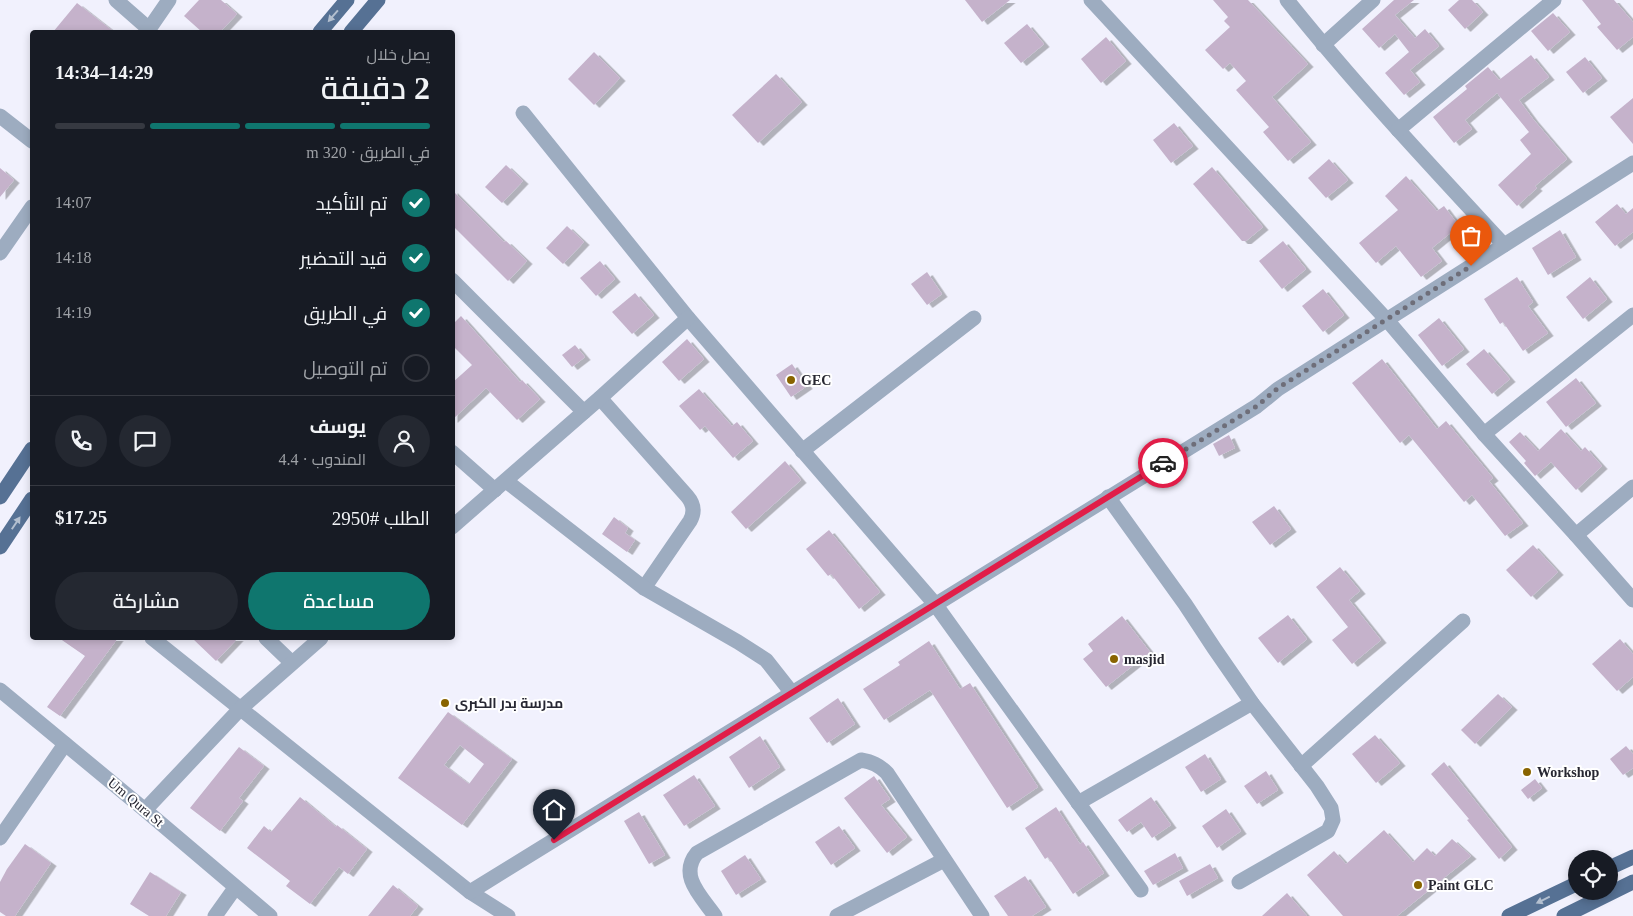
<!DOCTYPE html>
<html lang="ar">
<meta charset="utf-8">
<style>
:root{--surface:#171b24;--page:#242831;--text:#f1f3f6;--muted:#9ea1a6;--line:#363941;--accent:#0f766e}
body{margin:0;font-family:"Times New Roman",Cairo,serif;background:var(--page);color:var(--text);direction:rtl;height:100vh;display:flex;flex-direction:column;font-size:19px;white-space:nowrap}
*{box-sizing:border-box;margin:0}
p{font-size:16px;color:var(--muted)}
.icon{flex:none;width:28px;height:28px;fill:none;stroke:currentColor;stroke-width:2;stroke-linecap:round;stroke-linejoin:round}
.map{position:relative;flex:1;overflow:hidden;direction:ltr}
.panel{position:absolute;left:30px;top:30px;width:425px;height:610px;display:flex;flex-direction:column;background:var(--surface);border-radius:5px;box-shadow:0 2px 8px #0003;direction:rtl}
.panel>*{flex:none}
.fabs{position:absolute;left:1568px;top:850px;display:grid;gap:10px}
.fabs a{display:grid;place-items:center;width:50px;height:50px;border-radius:50%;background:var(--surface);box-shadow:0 2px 8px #0003;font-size:25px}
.pin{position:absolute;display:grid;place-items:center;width:42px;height:42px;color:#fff;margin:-51px -21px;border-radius:50% 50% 50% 0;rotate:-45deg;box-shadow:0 0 5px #0007}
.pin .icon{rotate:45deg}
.courier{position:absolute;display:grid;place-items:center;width:50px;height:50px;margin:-25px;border:4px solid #e11d48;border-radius:50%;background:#fff;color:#222;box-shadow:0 1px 6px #0007}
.summary em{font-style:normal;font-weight:600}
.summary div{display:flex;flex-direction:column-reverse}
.summary{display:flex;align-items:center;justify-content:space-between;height:85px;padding:0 25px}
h1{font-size:32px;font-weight:600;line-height:38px}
.bar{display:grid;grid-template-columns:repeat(4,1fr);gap:8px 5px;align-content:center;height:60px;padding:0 25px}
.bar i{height:6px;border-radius:4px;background:var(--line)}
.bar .selected{background:var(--accent)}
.bar p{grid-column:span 4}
.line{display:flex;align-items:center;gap:12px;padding:0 25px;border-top:1px solid var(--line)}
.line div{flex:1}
.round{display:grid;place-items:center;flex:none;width:52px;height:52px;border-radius:26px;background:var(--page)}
ol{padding:0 25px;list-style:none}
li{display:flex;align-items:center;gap:15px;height:55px}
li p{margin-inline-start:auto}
li .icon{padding:5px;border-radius:50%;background:var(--accent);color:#fff;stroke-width:4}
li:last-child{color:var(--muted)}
li i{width:28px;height:28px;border:2px solid var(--line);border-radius:50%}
.cta{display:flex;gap:10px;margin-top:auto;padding:10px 25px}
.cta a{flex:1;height:58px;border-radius:30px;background:var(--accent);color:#fff;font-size:20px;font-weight:600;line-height:58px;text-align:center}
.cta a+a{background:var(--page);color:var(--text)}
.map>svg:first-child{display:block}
.building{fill:#c5b2cb;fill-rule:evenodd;filter:url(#shadow)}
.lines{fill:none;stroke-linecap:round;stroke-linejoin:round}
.minor{stroke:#9dacc0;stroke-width:15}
.major{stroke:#567194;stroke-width:15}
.oneway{fill:#b3bfcf}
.done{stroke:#6e6e79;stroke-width:5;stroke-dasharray:0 9}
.route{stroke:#e11d48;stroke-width:6}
.poi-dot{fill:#896401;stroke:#fff;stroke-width:2}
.labels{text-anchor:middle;stroke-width:4;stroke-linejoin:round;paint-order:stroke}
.poi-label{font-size:14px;font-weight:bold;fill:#272732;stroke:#fff;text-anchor:start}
.street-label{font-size:14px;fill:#272732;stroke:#fff}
</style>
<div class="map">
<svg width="1633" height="916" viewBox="0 0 1633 916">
<defs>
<filter id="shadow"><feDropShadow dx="5.5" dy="3" stdDeviation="0" flood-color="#0004"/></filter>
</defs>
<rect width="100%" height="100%" fill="#f1f1fd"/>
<g class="building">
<path d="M199 0H221L237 14 220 32H202L184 16Z"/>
<path d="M965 0H1010L982 22Z"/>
<path d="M1213 0H1248L1308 64 1272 97 1311 142 1288 161 1263 132 1269 127 1236 90 1246 81 1230 63 1223 69 1205 50 1230 27 1224 21 1228 17Z"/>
<path d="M1394 0H1414L1395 15 1415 38 1425 29 1439 46 1410 70 1420 82 1404 95 1385 73 1409 52 1395 34 1379 48 1362 29Z"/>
<path d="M1459 0H1472L1483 12 1465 29 1448 10Z"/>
<path d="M1582 0H1614L1633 22V37L1617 50 1597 27 1601 24Z"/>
<path d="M77 3 114 32H53Z"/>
<path d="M1553 13 1570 32 1548 51 1531 31Z"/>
<path d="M1027 24 1044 44 1021 63 1004 43Z"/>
<path d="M1106 37 1126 61 1101 83 1081 59Z"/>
<path d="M594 52 620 78 594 105 568 79Z"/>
<path d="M1531 55 1549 77 1519 100 1533 119 1567 159 1535 186 1537 188 1517 206 1498 185 1531 154 1520 140 1529 132 1497 93 1465 120 1472 129 1454 143 1433 117 1467 89 1465 86 1488 67 1499 80Z"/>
<path d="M1585 57 1602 78 1583 93 1566 72Z"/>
<path d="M776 74 802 102 758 143 732 115Z"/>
<path d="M1633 98V144L1610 117Z"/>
<path d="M1174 123 1193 146 1171 163 1153 140Z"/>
<path d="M1329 159 1348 180 1326 198 1308 178Z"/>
<path d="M506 165 523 181 502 203 485 187Z"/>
<path d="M1212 167 1263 227 1246 241H1242L1193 184Z"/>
<path d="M0 168 14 180 0 197Z"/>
<path d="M1406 176 1437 211 1444 206 1459 226 1432 248 1442 261 1421 277 1396 246 1376 263 1359 243 1398 210 1385 196Z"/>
<path d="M452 190 504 242 506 241 527 261 508 281 452 225Z"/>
<path d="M1617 204 1626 214 1633 208V232L1615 246 1595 222Z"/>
<path d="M567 226 584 242 563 264 546 248Z"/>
<path d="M1560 230 1576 257 1548 275 1532 248Z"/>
<path d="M1283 241 1306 269 1282 289 1259 261Z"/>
<path d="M600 261 615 279 596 296 580 278Z"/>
<path d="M927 272 942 294 927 305 911 284Z"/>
<path d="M1517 277 1533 302 1528 306 1548 333 1523 351 1503 322 1500 324 1484 299Z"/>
<path d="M1590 277 1607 299 1583 319 1566 297Z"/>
<path d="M1323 289 1344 315 1323 332 1302 306Z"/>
<path d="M635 293 654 315 632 334 612 312Z"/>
<path d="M461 316 520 382 522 380 540 399 517 420 486 388 452 420V383L472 365 452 345V325Z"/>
<path d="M1439 318 1464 349 1442 366 1418 335Z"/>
<path d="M687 339 704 359 679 381 662 362Z"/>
<path d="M575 345 585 357 572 367 562 355Z"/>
<path d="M1484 349 1510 379 1492 394 1466 364Z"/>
<path d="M1382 359 1437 429 1446 421 1493 478 1489 481 1523 523 1505 536 1472 495 1464 502 1409 435 1400 443 1352 383Z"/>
<path d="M792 364 807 386 791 397 776 375Z"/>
<path d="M1576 378 1596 403 1566 427 1546 402Z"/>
<path d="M699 389 732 426 737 422 753 441 733 458 705 426 700 430 679 406Z"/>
<path d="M1561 429 1581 451 1585 447 1602 466 1576 490 1551 462 1535 476 1524 463 1526 461 1509 442 1520 432 1538 451Z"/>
<path d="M1229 435 1235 448 1219 456 1213 444Z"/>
<path d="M785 461 801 480 746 529 731 512Z"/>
<path d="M1274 506 1291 529 1270 545 1252 522Z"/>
<path d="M614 517 628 528 625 533 635 540 627 552 602 534Z"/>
<path d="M829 530 880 592 859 609 831 574 828 576 806 549Z"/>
<path d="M1533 545 1558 572 1531 597 1506 570Z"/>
<path d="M1340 567 1360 591 1349 600 1381 640 1352 664 1332 640 1348 627 1316 587Z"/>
<path d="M1288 615 1307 639 1278 663 1258 638Z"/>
<path d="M1122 616 1150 652 1106 687 1083 659 1093 651 1088 644Z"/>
<path d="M59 638H118L60 716 47 707 85 656Z"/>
<path d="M192 638H238L216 661Z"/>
<path d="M1620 639 1633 654V677L1617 691 1592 664Z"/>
<path d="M929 641 960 689 970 683 1038 787 1007 808 930 690 884 720 863 689 900 665 898 662Z"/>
<path d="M1498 694 1512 707 1475 744 1461 730Z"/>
<path d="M838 698 855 724 827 743 809 718Z"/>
<path d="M448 712 512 759 462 825 398 778ZM460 745 484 764 469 784 444 765Z"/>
<path d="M1375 735 1400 763 1376 783 1352 754Z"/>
<path d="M760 736 780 767 749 788 729 757Z"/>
<path d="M1626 746 1633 754V768L1623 775 1610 759Z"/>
<path d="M239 747 264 766 239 798 243 801 220 831 190 808Z"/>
<path d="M1205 754 1221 779 1201 792 1185 767Z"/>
<path d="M1444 762 1512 847 1499 859 1467 820 1469 819 1431 774Z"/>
<path d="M1266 771 1278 790 1257 804 1244 786Z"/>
<path d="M694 775 715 806 684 826 663 795Z"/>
<path d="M874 776 890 799 881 805 907 837 887 853 844 798Z"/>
<path d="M1535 779 1542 788 1528 799 1521 790Z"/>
<path d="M300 797 336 827 337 825 367 849 348 874 339 867 310 904 286 886 290 881 247 848 264 826 271 832Z"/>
<path d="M1151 797 1171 825 1152 838 1141 822 1127 832 1118 820Z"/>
<path d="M1056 807 1080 844 1083 842 1104 873 1073 894 1048 857 1045 859 1025 828Z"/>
<path d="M1226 809 1241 831 1217 848 1202 826Z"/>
<path d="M639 812 665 855 649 864 624 821Z"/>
<path d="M839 826 855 848 831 865 815 842Z"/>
<path d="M1384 830 1413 862 1427 848 1435 856 1452 839 1471 856 1397 916H1343L1307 875 1334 851 1346 864Z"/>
<path d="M25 844 51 863 15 916H6L0 912V882L7 869Z"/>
<path d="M1175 853 1183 868 1153 885 1144 871Z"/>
<path d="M745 855 761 879 736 895 721 871Z"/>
<path d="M1210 864 1218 878 1187 896 1179 881Z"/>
<path d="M150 872 181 892 166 916H149L130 904Z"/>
<path d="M1025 876 1046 907 1032 916H1008L994 896Z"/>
<path d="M393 885 418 906 410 916H368Z"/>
<path d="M1287 893 1307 916H1262Z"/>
</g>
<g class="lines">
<g class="minor">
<path d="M116 0 149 29"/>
<path d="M1091 0 1387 320 1484 434 1576 535 1633 600"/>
<path d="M1287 0C1355 85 1430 165 1504 245"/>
<path d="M147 32 169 0"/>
<path d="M1323 45 1373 0"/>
<path d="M523 113 688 318 935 604 1141 890"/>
<path d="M0 116 32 141"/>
<path d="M1398 130 1554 0"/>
<path d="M0 253 32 207"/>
<path d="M452 280 584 412"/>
<path d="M600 398 687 496C694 504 695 512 690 521L644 588"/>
<path d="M1484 434 1633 315"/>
<path d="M802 451 974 318"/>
<path d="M452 452 495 490"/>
<path d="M506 481 644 588 738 642 766 660 792 693"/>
<path d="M1108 497 1185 604 1214 648 1252 703 1317 786 1331 808 1333 820 1328 831 1239 882"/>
<path d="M452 527 600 398 688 318"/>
<path d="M1576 535 1633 487"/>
<path d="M152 638 470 892 508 916"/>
<path d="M266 638 291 662"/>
<path d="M0 690 145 810 270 916"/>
<path d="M1301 766 1463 621"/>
<path d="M1078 803 1252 703"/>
<path d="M145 810 240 709 321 638"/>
<path d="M0 838 65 744"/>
<path d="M470 892 1257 406 1278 389 1633 163"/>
<path d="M215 916 235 888"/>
<path d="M715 916C702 897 678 876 697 853L861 760C872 762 879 765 887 773L982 916"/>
<path d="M837 916 944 860"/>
</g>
<g class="major">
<path d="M320 32 347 0"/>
<path d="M351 32 378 0"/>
<path d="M0 497 32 449"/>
<path d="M0 547 32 499"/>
<path d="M1609 868 1633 857"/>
<path d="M1509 916 1576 884"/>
<path d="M1564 916 1633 882"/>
</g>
</g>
<defs><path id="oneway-solid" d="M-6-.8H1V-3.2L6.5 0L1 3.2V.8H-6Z" transform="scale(1.25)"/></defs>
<g class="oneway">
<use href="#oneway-solid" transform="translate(333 16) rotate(131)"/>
<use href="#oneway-solid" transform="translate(16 523) rotate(-56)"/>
<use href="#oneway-solid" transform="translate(1543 900) rotate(154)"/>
</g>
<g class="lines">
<path class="done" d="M1163 463 1257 406 1278 388 1471 266"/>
<path class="route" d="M554 840 1163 463"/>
</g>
<g class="poi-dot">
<circle cx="791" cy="380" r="5"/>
<circle cx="1114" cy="659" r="5"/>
<circle cx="445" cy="703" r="5"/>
<circle cx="1527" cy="772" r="5"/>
<circle cx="1418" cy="885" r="5"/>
</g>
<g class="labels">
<g class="poi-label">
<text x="801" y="385">GEC</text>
<text x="1124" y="664">masjid</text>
<text x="455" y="708">مدرسة بدر الكبرى</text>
<text x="1537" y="777">Workshop</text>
<text x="1428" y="890">Paint GLC</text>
</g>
<g class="street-label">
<text transform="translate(136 802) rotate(40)" y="5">Um Qura St</text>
</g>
</g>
</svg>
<div class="fabs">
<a><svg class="icon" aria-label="locate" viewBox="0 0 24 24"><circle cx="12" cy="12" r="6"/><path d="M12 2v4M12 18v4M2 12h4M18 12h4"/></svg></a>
</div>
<div class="pin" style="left:1471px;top:266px;background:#ea580c"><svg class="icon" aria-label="bag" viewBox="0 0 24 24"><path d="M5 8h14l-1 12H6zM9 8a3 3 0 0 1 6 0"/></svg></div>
<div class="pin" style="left:554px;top:840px;background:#1f2937"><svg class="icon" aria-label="home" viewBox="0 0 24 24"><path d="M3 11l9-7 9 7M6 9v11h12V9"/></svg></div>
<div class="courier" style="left:1163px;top:463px"><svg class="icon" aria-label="car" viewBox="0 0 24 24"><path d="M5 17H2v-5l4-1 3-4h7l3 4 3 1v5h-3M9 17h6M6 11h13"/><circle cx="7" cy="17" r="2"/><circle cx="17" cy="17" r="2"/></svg></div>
<section class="panel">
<div class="summary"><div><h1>2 دقيقة</h1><p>يصل خلال</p></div><em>14:29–14:34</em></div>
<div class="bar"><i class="selected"></i><i class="selected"></i><i class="selected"></i><i></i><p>في الطريق · 320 m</p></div>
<ol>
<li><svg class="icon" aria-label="check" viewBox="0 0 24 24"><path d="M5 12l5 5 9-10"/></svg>تم التأكيد<p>14:07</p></li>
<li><svg class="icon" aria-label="check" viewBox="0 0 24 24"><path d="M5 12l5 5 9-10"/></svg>قيد التحضير<p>14:18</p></li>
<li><svg class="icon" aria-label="check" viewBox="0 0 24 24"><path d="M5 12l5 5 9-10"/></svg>في الطريق<p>14:19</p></li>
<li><i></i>تم التوصيل</li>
</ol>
<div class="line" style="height:90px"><a class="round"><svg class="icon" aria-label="person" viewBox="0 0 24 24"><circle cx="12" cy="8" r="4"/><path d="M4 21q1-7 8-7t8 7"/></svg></a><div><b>يوسف</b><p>المندوب · 4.4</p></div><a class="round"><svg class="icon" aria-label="chat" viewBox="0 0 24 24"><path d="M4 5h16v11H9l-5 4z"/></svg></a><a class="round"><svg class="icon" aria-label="phone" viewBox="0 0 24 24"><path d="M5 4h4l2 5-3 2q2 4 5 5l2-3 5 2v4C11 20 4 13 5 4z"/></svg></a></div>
<div class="line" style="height:65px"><div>الطلب #2950</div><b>$17.25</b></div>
<div class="cta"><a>مساعدة</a><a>مشاركة</a></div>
</section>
</div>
